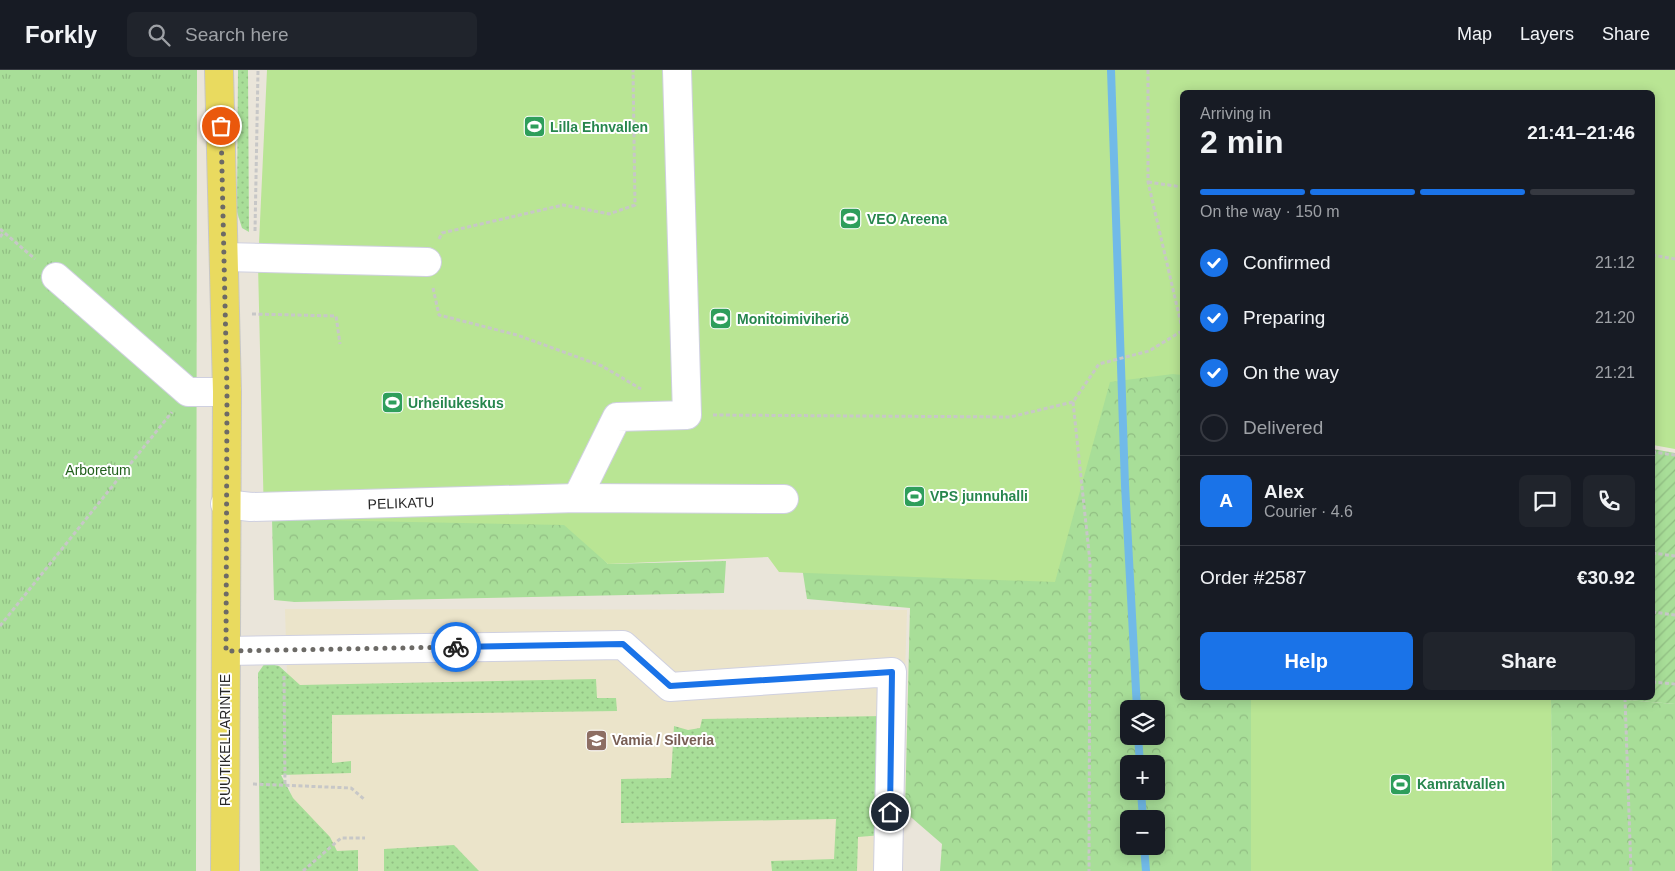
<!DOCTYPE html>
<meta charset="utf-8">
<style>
:root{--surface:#171b24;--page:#20242c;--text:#f1f3f6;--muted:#9ea1a6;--line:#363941;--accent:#1a73e8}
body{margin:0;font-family:Arial,sans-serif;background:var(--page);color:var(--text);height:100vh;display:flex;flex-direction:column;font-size:19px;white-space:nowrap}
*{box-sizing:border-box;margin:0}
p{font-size:16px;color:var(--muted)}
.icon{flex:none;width:28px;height:28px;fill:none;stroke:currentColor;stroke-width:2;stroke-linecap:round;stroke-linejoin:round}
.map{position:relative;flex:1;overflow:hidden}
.side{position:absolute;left:1180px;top:20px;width:475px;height:610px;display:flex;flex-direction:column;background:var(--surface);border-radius:8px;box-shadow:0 2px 12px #0003}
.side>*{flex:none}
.tools{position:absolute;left:1120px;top:630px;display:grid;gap:10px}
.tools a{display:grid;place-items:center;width:45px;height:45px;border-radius:8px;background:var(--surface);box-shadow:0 2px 12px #0003;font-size:25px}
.pin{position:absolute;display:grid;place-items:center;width:42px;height:42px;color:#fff;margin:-21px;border:2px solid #fff;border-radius:50%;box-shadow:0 1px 5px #0007}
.courier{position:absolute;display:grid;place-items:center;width:50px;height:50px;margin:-25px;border:4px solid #1a73e8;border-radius:50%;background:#fff;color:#222;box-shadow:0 1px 6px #0007}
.overview em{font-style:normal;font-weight:700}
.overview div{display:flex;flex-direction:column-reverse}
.overview{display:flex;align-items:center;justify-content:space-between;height:85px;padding:0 20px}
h1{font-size:32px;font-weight:700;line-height:38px}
.bar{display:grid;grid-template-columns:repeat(4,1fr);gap:8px 5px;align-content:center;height:60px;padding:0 20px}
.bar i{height:6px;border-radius:4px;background:var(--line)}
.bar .on{background:var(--accent)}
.bar p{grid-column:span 4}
.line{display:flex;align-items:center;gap:12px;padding:0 20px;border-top:1px solid var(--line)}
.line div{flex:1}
.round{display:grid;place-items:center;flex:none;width:52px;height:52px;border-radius:8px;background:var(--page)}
ol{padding:0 20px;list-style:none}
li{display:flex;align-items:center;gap:15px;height:55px}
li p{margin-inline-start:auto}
li .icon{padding:5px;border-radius:50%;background:var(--accent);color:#fff;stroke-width:4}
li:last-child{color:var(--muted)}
li i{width:28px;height:28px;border:2px solid var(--line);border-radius:50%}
.button{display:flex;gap:10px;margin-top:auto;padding:10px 20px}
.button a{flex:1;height:58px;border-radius:8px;background:var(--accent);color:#fff;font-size:20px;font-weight:700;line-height:58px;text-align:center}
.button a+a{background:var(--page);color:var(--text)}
header{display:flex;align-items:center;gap:30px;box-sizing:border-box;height:70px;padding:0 25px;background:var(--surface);border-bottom:1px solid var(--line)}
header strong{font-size:24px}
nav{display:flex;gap:28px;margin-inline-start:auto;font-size:18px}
.search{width:350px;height:45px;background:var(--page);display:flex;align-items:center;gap:12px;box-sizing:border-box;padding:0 18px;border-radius:8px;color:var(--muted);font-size:19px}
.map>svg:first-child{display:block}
.education{fill:#ebe4ca}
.grass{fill:url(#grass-dots)}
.forest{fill:url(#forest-crowns);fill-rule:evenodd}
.park{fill:url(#park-tufts)}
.garden{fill:url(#garden-furrows)}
.pitch{fill:#b9e594}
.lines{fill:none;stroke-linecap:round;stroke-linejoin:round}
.stream{stroke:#71bae8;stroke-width:8}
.minor-casing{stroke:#cfd0e0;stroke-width:30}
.major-casing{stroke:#c7c7c7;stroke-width:30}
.path{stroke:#c7c7c7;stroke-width:3;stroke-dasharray:4 2.5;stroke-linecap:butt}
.minor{stroke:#fff;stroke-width:28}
.major{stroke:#e9da5f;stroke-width:28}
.done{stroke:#6c6a66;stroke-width:5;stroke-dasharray:0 9}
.route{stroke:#1a73e8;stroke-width:6}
.labels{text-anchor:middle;stroke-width:4;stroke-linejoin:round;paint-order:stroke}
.leisure-label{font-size:14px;font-weight:bold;fill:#27864d;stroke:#fff;text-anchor:start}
.park-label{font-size:14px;fill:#22601c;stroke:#fff}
.street-label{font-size:14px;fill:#282828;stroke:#fff}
.education-label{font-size:14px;font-weight:bold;fill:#785e54;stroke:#fff;text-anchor:start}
</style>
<header>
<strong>Forkly</strong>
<div class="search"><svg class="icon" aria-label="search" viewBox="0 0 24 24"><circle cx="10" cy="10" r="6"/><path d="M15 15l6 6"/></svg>Search here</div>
<nav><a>Map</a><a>Layers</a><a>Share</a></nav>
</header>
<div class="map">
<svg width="1675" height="801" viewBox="0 0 1675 801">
<defs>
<pattern id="grass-dots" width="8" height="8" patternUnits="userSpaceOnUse" patternTransform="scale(1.25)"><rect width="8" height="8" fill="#a8de98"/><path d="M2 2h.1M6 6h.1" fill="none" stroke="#91be83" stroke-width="1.8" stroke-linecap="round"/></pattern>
<pattern id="forest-crowns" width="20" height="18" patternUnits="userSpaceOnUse" patternTransform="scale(1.25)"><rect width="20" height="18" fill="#a8de98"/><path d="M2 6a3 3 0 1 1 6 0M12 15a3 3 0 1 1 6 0" fill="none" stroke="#91be83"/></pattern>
<pattern id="park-tufts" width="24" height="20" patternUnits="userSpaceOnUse" patternTransform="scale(1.25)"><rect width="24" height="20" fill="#a8de98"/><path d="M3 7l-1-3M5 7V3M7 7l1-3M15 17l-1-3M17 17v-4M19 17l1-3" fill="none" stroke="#91be83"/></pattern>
<pattern id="garden-furrows" width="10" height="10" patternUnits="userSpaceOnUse" patternTransform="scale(1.25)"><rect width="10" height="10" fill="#a8de98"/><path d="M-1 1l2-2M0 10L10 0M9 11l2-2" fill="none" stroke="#91be83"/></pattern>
</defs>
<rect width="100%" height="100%" fill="#eae5da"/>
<path class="education" d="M285 539 907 540 899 801H293Z"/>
<g class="grass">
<path d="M238 0H248L249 162 242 158 237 142Z"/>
<path d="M265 593 279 596 300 615 596 609 597 628H616L617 641 332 645V693L351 691V703L281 705 293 728 330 767 337 781 358 780V801H260L258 603Z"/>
<path d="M884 646 882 765 858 767 857 801H772L771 791 834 789 836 749 621 753V709L671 708 674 656 688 660 700 658 702 649Z"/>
<path d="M454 775 479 801H384V779Z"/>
</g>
<g class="forest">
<path d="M1182 294V628H1251V801H940L942 774 905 742 910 538 807 529 802 497 1067 318ZM1129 639H1156V666H1129ZM1129 694H1156V721H1129ZM1129 749H1156V776H1129Z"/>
<path d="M559 442 608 494 726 491 724 523 295 532 274 530 272 449Z"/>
<path d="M1551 628H1603L1675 634V801H1552Z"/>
</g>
<path class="park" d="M0 0H197L196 801H0Z"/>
<path class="garden" d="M1653 379 1675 383V634L1603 628H1652Z"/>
<g class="pitch">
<path d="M267 0H1675V379L1653 375 1652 22H1182V305L1173 304 1110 312 1055 512 779 502 768 487 608 494 564 455 264 449 258 195Z"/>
<path d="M1251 628H1551L1552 801H1251Z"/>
</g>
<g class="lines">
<g class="stream">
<path d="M1111 0 1125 415 1137 639"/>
<path d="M1138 666 1140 694"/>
<path d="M1141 721 1143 749"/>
<path d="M1144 776 1146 801"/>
</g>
<defs>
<g id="minor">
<path d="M224 187 427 192"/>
<path d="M56 207 188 322H227"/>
<path d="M577 428 617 347 687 345 677 0"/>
<path d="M225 434 251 437 577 428 784 429"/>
<path d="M226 581 623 575 670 617 892 602 888 801"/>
</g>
<path id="major" d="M219 0 227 322 225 801"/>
</defs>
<use href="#minor" class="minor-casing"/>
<use href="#major" class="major-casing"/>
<g class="path">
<path d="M1148 0V112L1182 258"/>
<path d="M1148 112 1182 117"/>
<path d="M0 159 35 189"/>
<path d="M255 161 258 0"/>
<path d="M0 167 4 162"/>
<path d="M439 169 442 163 563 135 609 144 635 135 633 0"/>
<path d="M1652 185 1675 189"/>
<path d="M433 218 439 245 517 265 602 296 641 319"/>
<path d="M252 244 336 246 340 274"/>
<path d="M1073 332 1090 492 1089 801"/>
<path d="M713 345 1010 347 1073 332 1099 294 1149 281 1182 261"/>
<path d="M1652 382 1675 385"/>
<path d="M1652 483 1675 486"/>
<path d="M1652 542 1675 545"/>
<path d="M0 556 172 342"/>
<path d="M284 606 285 715"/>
<path d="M1652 612 1675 614"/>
<path d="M1625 628 1631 801"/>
<path d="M253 714 351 718 364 729"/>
<path d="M303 801 341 768H365"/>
</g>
<use href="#minor" class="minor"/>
<use href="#major" class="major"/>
</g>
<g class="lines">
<path class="done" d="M221 56 227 322 226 581 456 577"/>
<path class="route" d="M456 577 623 574 670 616 892 602 890 742"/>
</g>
<defs>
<symbol id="stadium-square" viewBox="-11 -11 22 22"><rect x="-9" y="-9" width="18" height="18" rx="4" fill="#2e9e5b" stroke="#fff"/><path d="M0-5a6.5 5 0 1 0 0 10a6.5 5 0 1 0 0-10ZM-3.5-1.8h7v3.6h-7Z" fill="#fff"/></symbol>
<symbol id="school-square" viewBox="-11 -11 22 22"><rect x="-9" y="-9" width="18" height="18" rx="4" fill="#8d6e63" stroke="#fff"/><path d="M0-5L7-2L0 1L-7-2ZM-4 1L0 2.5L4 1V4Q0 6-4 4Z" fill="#fff"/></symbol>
</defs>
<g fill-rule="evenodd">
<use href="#stadium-square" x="522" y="44" width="25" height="25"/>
<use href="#stadium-square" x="838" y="136" width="25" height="25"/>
<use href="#stadium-square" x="708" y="236" width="25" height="25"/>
<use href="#stadium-square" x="380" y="320" width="25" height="25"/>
<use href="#stadium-square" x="902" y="414" width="25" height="25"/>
<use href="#school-square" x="584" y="658" width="25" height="25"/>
<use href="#stadium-square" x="1388" y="702" width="25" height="25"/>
</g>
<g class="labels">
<g class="leisure-label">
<text x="550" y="62">Lilla Ehnvallen</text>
<text x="867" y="154">VEO Areena</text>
<text x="737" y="254">Monitoimiviheriö</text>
<text x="408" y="338">Urheilukeskus</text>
<text x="930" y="431">VPS junnuhalli</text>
<text x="1417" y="719">Kamratvallen</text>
</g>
<g class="park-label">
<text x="98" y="405">Arboretum</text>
</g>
<g class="street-label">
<text transform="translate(401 433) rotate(-2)" y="5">PELIKATU</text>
<text transform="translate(225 670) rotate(-90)" y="5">RUUTIKELLARINTIE</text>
</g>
<g class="education-label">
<text x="612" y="675">Vamia / Silveria</text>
</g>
</g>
</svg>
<div class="tools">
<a><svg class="icon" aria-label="layers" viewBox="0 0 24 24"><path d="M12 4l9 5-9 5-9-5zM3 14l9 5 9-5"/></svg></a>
<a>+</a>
<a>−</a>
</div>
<div class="pin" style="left:221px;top:56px;background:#ea580c"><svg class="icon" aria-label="bag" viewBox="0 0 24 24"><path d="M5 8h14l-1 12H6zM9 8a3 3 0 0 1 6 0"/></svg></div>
<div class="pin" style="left:890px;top:742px;background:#1f2937"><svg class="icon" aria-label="home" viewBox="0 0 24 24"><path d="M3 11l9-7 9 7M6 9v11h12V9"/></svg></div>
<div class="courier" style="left:456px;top:577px"><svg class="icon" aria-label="bike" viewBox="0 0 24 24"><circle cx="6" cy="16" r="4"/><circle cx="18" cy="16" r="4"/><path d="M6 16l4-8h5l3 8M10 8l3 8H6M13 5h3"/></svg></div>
<section class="side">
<div class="overview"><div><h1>2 min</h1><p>Arriving in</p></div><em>21:41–21:46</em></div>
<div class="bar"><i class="on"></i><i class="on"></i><i class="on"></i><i></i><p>On the way · 150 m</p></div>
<ol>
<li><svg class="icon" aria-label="check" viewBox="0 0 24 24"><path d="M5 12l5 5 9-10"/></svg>Confirmed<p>21:12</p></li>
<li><svg class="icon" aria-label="check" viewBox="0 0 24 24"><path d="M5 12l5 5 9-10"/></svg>Preparing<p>21:20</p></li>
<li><svg class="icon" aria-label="check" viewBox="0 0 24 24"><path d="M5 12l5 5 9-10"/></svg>On the way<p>21:21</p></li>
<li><i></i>Delivered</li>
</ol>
<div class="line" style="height:90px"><b class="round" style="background:var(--accent);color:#fff">A</b><div><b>Alex</b><p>Courier · 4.6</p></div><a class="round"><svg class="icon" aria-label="chat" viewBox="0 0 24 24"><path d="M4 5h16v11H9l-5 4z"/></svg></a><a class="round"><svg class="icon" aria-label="phone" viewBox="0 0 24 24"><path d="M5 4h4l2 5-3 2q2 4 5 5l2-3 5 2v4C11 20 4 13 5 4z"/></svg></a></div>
<div class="line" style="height:65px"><div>Order #2587</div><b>€30.92</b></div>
<div class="button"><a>Help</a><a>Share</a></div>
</section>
</div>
